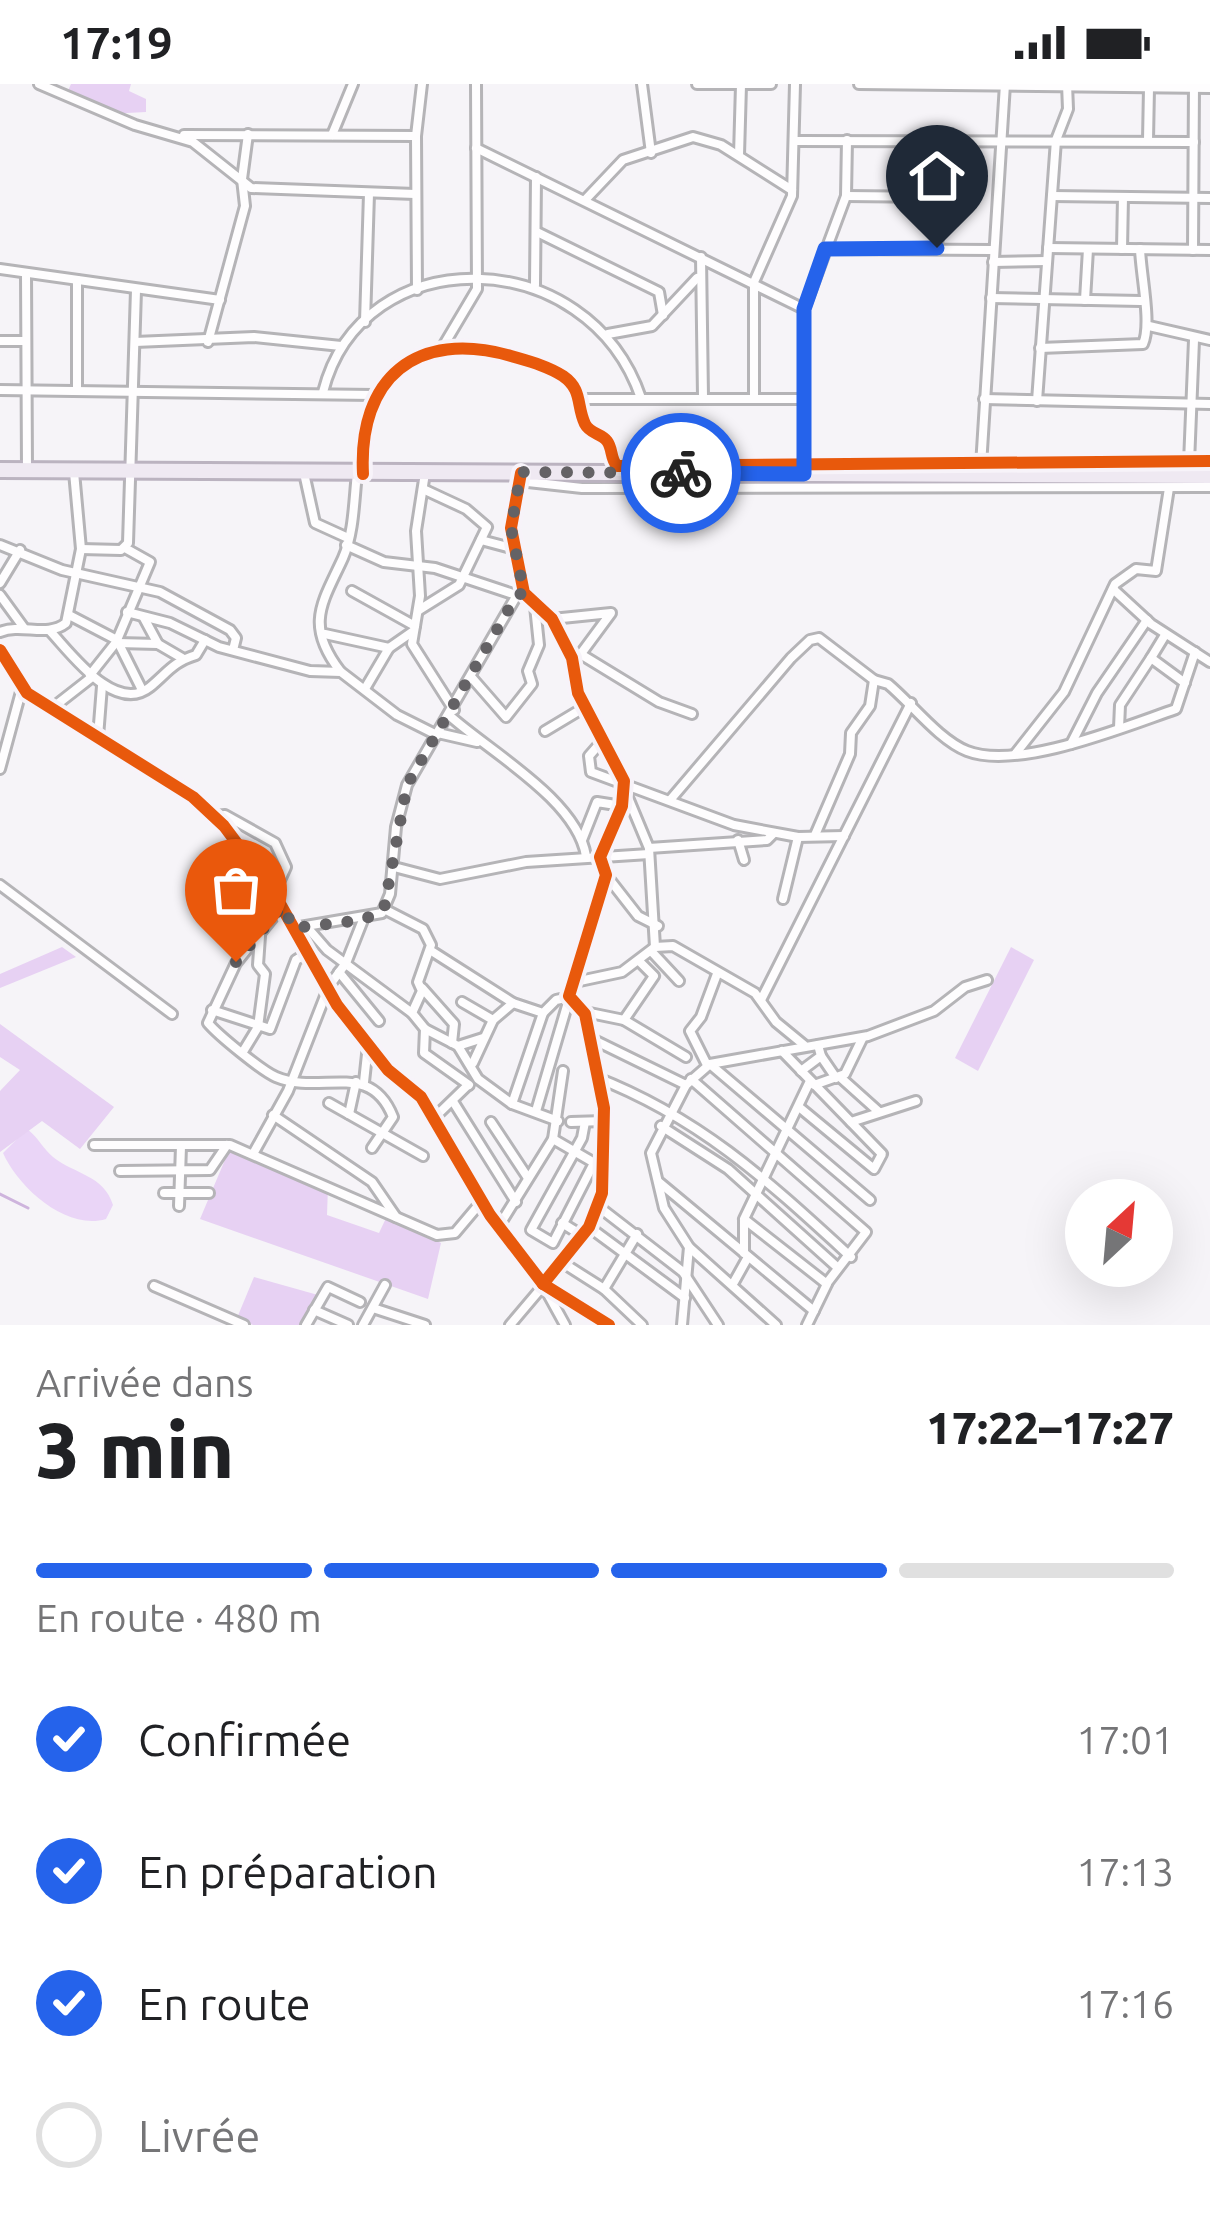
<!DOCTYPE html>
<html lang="fr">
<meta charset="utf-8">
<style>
:root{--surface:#fff;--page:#f6f6f6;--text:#202124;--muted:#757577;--line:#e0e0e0;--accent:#2563eb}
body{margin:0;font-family:Ubuntu,sans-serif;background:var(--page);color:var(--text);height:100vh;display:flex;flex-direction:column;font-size:45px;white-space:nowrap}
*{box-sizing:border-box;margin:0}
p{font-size:39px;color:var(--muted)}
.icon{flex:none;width:66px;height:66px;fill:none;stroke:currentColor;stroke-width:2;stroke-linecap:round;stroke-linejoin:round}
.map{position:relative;height:1241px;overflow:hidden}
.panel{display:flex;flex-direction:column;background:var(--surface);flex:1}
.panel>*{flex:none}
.needle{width:78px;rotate:26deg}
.tools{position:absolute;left:1065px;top:1095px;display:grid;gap:24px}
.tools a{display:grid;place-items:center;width:108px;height:108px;border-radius:50%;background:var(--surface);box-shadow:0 12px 48px #0002;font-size:60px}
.pin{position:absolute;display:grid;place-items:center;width:102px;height:102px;color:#fff;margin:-123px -51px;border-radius:50% 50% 50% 0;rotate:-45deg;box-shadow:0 0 12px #0007}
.pin .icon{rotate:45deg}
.courier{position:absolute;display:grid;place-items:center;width:120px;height:120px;margin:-60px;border:9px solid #2563eb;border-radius:50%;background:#fff;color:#222;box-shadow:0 3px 15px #0007}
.overview em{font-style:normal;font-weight:800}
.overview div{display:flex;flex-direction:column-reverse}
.overview{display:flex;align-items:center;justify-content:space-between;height:204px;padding:0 36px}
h1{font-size:78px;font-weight:800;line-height:90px}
.bar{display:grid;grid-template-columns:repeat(4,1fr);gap:18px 12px;align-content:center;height:144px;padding:0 36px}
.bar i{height:15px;border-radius:9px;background:var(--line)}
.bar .selected{background:var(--accent)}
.bar p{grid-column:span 4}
ol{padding:0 36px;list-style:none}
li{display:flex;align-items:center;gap:36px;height:132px}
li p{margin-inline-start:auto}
li .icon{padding:12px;border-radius:50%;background:var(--accent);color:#fff;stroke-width:4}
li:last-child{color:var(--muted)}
li i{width:66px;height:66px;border:6px solid var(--line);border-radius:50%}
.status{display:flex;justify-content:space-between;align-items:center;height:84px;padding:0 60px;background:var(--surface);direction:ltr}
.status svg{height:33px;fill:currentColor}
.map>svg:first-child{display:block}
.green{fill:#ead5f7}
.forest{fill:#e7d1f3}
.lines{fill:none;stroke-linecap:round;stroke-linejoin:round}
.stream{stroke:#ceb4dd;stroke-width:3}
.minor-casing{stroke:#b5b4b7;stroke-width:14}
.trunk-casing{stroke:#bbb3c0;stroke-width:20}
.minor{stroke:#fefdfe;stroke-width:8}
.trunk{stroke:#efe9f2;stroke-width:14}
.cycleway-casing{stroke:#f7f3f9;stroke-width:20}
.cycleway{stroke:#e8590c;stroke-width:12}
.done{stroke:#646265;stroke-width:12;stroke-dasharray:0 21.6}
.route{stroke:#2563eb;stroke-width:15}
</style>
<div class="status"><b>17:19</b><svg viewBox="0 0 49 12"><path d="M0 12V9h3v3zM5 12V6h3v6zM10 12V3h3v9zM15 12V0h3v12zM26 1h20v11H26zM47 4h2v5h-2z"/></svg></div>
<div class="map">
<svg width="1210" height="1241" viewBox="0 0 1210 1241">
<rect width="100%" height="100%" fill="#f6f4f8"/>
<path class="green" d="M27 1045C38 1053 44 1066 53 1073 74 1090 104 1091 113 1121L106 1135C66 1147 18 1103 3 1069Z"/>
<g class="forest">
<path d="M71 0H131L129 7 146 15V28L108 30 66 11Z"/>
<path d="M62 863 76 873 0 904V890Z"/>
<path d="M1011 863 1034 876 978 987 955 974Z"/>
<path d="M0 940 114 1023 80 1065 42 1037 0 1068V1007L20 986 0 973Z"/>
<path d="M230 1064 328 1103 327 1131 379 1149 387 1132 441 1159 428 1215 200 1135Z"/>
<path d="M254 1193 318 1211 301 1241H253L237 1234Z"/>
</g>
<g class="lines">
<path class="stream" d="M0 1110 28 1124"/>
<defs>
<g id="minor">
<path d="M39 0 135 41 193 58 251 104 415 110"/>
<path d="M642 0 651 69"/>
<path d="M697 0H771"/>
<path d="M859 0 1210 4"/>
<path d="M184 51 416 52"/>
<path d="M332 51 353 0"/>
<path d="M1148 56 1149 4"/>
<path d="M796 57 1194 58"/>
<path d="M476 64 804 225"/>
<path d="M739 71 741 1"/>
<path d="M846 112 940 113"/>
<path d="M1052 112 1210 114"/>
<path d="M585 116 623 76 693 53 721 61 792 106"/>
<path d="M539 149 659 208 663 231"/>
<path d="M937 164 944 57"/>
<path d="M1048 164 1210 166"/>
<path d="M826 165 992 166"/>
<path d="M1122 165 1123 113"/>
<path d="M1193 166 1194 0"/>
<path d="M701 173 703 313"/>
<path d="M993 178 1047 177"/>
<path d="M0 185 220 216"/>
<path d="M26 189 27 385"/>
<path d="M77 196V306"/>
<path d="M535 201 536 93"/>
<path d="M417 206 416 52 422 0"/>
<path d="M991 214 1141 217"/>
<path d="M1085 216 1088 165"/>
<path d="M365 238 369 110"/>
<path d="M1149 242 1210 256"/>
<path d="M608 250 652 242 697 194"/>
<path d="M0 257H26"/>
<path d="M135 258 254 253 341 262"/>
<path d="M208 258 245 122 242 95 248 50"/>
<path d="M442 264 477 205 476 0"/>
<path d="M1040 264 1143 260C1152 240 1141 192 1140 165"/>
<path d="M0 306 374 311"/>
<path d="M323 308C362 154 588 158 641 314"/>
<path d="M754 313V198L792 112 795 0"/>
<path d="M581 315H804"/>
<path d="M984 315 1210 320"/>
<path d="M1037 317 1056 56 1068 25 1067 0"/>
<path d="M804 377V225L846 112 847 56"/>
<path d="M1189 379 1194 256"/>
<path d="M981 382 1005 0"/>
<path d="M363 388C358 292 418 245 511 272 528 277 549 282 563 292 583 306 576 321 585 341 590 350 601 350 607 357 613 365 610 374 617 382L1210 377"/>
<path d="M304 389 315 439 348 454"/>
<path d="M425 389 416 447 420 512 412 560 454 626"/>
<path d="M521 390 511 444 524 509 552 535 572 574 578 609 624 697 622 722 600 773 606 791 569 912 585 930 604 1024 602 1109 589 1143 543 1200"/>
<path d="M519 397 582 404 1210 403"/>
<path d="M481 456 515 465"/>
<path d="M0 461 62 486 160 508 230 546 236 554 233 566"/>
<path d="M346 461 384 478 435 484 516 511"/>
<path d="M125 464 150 478 117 556 142 606"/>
<path d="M81 465 121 466 128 459 136 206"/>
<path d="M0 499 20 466"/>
<path d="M1113 505 1151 540 1210 578"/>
<path d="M352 507 415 542"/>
<path d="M0 511 24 544"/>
<path d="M419 526 459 501 487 443 466 425 423 405"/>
<path d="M127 528 170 539 219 563 310 587 341 588 397 631 437 651"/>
<path d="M69 531 117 556"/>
<path d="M144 534 158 560"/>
<path d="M552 535 611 529 580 571"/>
<path d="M50 547C70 568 115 631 150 603 168 588 173 578 196 571L205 556"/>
<path d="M0 548C22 539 47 554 66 539L81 465 74 388"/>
<path d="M325 550 389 564"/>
<path d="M1165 551 1151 574 1185 599"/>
<path d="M118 559 158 560 182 574"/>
<path d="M0 566 27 609 193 713 224 742 274 809 337 921 388 986 421 1013 490 1131 543 1200 609 1241"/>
<path d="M582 571 659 618 692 630"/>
<path d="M340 587C304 540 323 518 343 474 354 449 354 416 357 389"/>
<path d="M90 591 117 557"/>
<path d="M472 594 506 633 532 600 528 587 539 561 535 522"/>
<path d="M874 596 888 600C911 619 939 656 967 667 1018 687 1126 642 1176 625L1195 568"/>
<path d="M366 603 389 564 412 548"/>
<path d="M51 625 92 593"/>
<path d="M450 632C490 668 577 716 586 772"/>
<path d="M1119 644 1120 621 1151 574"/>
<path d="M545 647 585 623"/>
<path d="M438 649 477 658"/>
<path d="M98 653 102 602"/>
<path d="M603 656 589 672 591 688 734 741 798 753 844 752"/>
<path d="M1071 660 1097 609 1147 536"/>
<path d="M1016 669 1064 608 1115 500 1136 485 1156 487 1169 404"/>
<path d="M0 685 22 604"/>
<path d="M624 704 649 764 655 863"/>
<path d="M671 715 791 574 810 556 819 554 874 596 870 622 851 649 850 670 815 751"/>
<path d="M215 732 225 731 275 759 286 783 274 809"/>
<path d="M582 756 597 718 622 722"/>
<path d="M738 756 744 776"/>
<path d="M649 764 767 756 773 750"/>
<path d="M394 783 440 795 526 778 649 770"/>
<path d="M606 791 638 832 658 842"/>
<path d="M0 801 172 930"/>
<path d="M783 815 798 753"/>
<path d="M282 822 236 879 208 939C218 951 262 987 276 993 321 1012 370 975 393 1033L372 1064"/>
<path d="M384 825 423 845 431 861 418 898 422 907 412 929 425 945 458 962 478 995 512 1020 558 1037"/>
<path d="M307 843 327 866 412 929"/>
<path d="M294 844 382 829 390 810 396 743 407 701 517 511"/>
<path d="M433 868 513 919 543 929 556 916 569 913"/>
<path d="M652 868 679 897"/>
<path d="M339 888 379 937"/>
<path d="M575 898 622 888 655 863 673 862 755 909 776 938 804 961"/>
<path d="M422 904 454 940 452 959"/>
<path d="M761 916 911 619"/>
<path d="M462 918 493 936"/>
<path d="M212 926 270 945 296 876 309 868"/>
<path d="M585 928 624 936 686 973"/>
<path d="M624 936 654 892 640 878"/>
<path d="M425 945 424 969 469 1001"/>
<path d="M590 954 686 1001"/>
<path d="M458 962 483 954"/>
<path d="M244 966 258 943 265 890 258 881 260 852"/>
<path d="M782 967 882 1070 874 1085 799 1023"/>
<path d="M821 972 836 994"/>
<path d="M473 979 493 936 513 919"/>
<path d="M707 981 690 947 701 933 717 890"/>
<path d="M711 981 870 1116"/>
<path d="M801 987 821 972 818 961"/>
<path d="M595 993C701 1034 769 1098 851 1173"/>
<path d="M840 993 879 1028"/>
<path d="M691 995 866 1148 827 1199"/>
<path d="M364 998 368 961"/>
<path d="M814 1001 845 990 862 955"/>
<path d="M329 1019 423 1072"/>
<path d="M454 1019 516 1118"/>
<path d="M512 1020 543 929"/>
<path d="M536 1027 569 915"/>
<path d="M349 1030 356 998"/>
<path d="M273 1031 372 1098 396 1133"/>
<path d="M435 1033 468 1001"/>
<path d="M491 1038 528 1094"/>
<path d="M571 1038 605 1037"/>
<path d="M585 1038 582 1054 531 1146 553 1159 594 1079"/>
<path d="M851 1038 916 1017"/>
<path d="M661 1042 728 1085 837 1183"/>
<path d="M553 1055 598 1081"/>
<path d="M94 1061H230L437 1151 455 1149 482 1117"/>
<path d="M253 1070 288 1007 329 902 346 879 363 836"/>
<path d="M120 1087 210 1086 227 1061"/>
<path d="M660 1099 814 1227"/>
<path d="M164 1109H209"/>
<path d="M179 1122 181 1062"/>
<path d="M599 1123 683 1188 718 1241"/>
<path d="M744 1137V1169"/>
<path d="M562 1139 583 1152"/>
<path d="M499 1142 553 1055 563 987"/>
<path d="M589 1143 685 1214"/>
<path d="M637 1150 604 1205 642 1241"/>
<path d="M690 1164 776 1241"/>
<path d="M563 1179 604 1205"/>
<path d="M734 1198 748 1173"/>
<path d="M543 1201 565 1241"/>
<path d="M154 1202 244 1241"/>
<path d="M373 1224 425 1241"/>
<path d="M314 1226 348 1241"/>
<path d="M306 1241 328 1203 360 1218"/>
<path d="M363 1241 385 1201"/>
<path d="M510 1241 543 1202"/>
<path d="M682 1241 689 1163 664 1124 651 1069 686 1001 710 980 868 952 934 927 965 903 987 896"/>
<path d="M807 1241 827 1200 744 1135 810 997"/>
</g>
<path id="trunk" d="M0 386 1210 392"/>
</defs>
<use href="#minor" class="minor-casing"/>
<use href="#trunk" class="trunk-casing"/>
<use href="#minor" class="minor"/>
<use href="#trunk" class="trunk"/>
<defs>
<g id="cycleway">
<path d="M521 389 511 444 524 509 552 535 572 574 578 609 624 697 622 722 600 773 606 791 569 912 585 930 604 1024 602 1109 589 1143 543 1200"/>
<path d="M363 390C358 294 416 245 511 272 528 277 548 282 563 292 583 306 576 321 585 340 590 350 601 349 607 357 613 365 610 374 617 382L1210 377"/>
<path d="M0 566 27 609 193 713 224 742 274 809 337 921 388 986 421 1013 490 1131 543 1200 609 1241"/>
</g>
</defs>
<use href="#cycleway" class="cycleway-casing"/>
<use href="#cycleway" class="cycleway"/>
</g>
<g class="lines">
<path class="done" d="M236 878 282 822 294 844 363 836 384 825 407 701 517 511 524 509 511 444 521 388 681 389"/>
<path class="route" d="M681 389 804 390V225L825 165 937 164"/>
</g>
</svg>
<div class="tools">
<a><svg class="needle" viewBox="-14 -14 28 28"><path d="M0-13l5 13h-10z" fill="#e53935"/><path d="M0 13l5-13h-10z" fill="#757577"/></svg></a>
</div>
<div class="pin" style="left:236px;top:878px;background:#ea580c"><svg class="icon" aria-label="bag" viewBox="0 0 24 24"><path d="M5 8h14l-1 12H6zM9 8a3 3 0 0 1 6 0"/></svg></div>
<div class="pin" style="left:937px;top:164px;background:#1f2937"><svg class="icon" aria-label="home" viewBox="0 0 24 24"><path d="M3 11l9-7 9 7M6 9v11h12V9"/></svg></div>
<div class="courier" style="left:681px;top:389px"><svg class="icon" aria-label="bike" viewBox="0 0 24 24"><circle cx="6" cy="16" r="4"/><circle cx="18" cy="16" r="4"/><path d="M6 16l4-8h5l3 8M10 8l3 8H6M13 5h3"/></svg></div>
</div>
<section class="panel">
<div class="overview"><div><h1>3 min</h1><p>Arrivée dans</p></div><em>17:22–17:27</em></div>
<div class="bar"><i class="selected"></i><i class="selected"></i><i class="selected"></i><i></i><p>En route · 480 m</p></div>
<ol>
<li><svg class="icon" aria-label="check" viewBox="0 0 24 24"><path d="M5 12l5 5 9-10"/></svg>Confirmée<p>17:01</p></li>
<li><svg class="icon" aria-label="check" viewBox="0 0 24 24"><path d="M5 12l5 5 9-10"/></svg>En préparation<p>17:13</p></li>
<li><svg class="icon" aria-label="check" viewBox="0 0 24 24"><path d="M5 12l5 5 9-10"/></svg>En route<p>17:16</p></li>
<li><i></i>Livrée</li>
</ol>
</section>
